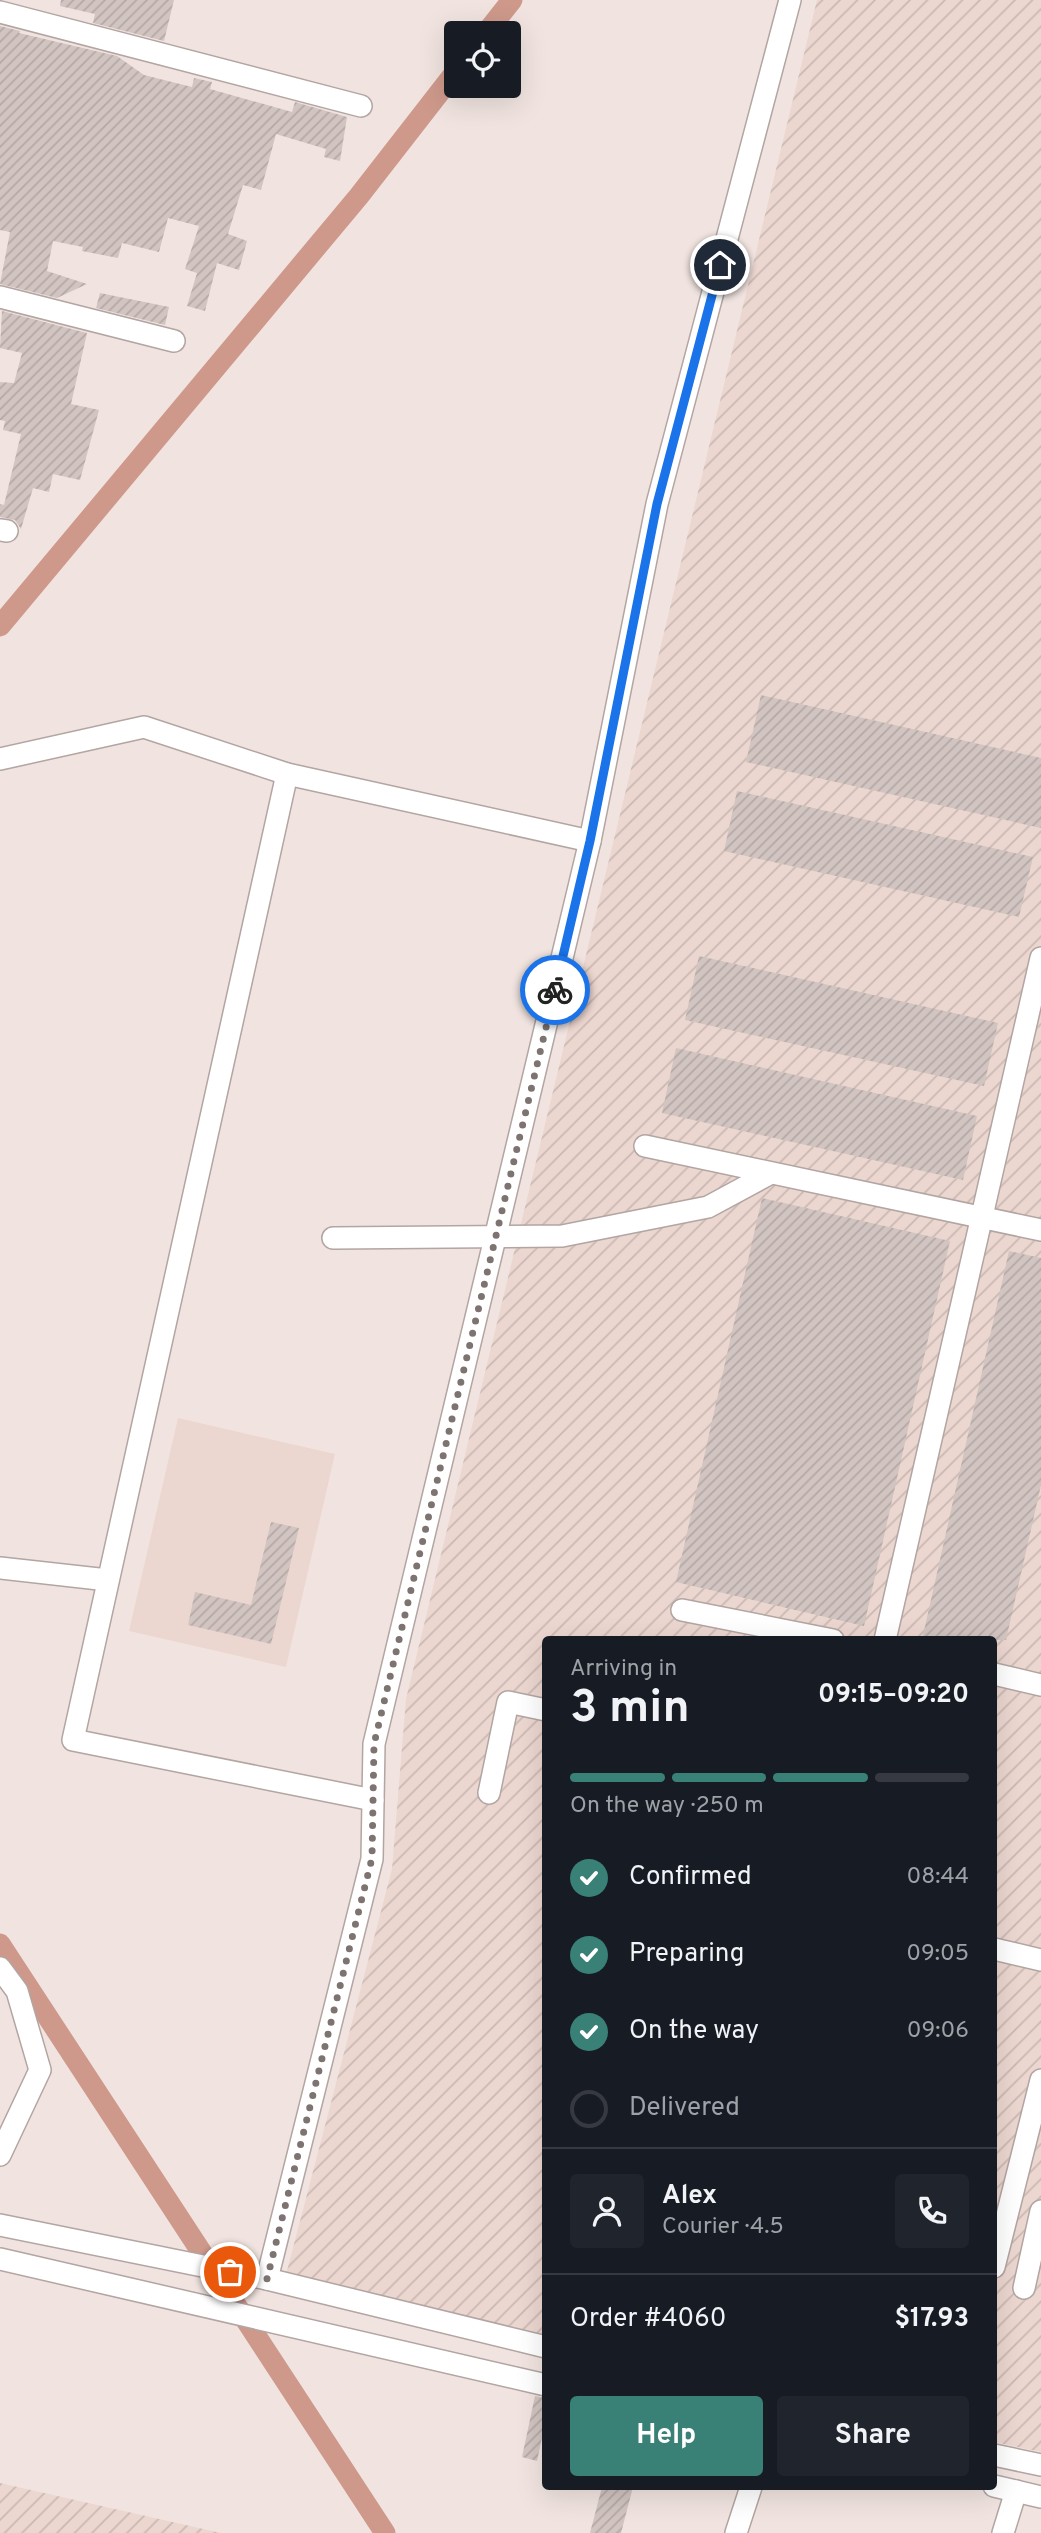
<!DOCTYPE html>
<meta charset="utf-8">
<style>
:root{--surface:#171b24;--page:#20242c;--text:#f1f3f6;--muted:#9ea1a6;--line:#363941;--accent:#398077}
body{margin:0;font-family:Overpass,sans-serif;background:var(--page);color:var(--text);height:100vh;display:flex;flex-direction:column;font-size:26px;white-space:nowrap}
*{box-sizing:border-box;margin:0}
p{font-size:23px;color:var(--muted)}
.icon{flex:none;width:38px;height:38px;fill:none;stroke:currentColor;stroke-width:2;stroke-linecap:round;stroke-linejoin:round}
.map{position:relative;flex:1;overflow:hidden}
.side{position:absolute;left:542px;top:1636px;width:455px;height:854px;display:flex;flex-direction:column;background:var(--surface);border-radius:7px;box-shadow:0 7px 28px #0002}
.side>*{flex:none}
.buttons{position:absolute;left:444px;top:21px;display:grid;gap:14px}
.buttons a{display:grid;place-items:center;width:77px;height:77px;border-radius:7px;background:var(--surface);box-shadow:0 7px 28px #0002;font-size:35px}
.pin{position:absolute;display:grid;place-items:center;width:60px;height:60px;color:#fff;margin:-30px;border:4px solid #fff;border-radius:50%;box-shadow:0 2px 7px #0007}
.courier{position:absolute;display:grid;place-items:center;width:70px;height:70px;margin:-35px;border:5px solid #1a73e8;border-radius:50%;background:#fff;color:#222;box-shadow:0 2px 9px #0007}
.headline em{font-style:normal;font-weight:700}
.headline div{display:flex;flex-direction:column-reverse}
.headline{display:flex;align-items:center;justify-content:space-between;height:119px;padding:0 28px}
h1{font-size:46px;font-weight:700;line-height:52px}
.bar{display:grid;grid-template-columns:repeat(4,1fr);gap:10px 7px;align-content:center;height:84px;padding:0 28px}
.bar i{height:9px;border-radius:5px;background:var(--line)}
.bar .active{background:var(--accent)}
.bar p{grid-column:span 4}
.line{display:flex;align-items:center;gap:18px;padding:0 28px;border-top:2px solid var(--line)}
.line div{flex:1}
.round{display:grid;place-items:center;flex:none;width:74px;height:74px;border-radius:7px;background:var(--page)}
ol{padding:0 28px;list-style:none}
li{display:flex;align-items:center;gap:21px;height:77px}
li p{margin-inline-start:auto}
li .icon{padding:7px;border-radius:50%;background:var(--accent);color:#fff;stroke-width:4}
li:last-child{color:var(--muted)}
li i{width:38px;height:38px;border:4px solid var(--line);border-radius:50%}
.cta{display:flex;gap:14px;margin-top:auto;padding:14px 28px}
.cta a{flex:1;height:80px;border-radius:7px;background:var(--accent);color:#fff;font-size:28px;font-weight:700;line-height:80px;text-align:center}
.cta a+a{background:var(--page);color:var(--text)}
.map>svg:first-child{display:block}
.built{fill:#ecd6d0}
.industrial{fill:url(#industrial-furrows)}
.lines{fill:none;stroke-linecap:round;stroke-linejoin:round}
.canal{stroke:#ce998b;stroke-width:21}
.building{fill:url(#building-hatch)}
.minor-casing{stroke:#b2a5a2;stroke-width:24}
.minor{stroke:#fff;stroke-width:21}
.done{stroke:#7d7472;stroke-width:7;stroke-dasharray:0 12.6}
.route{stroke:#1a73e8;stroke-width:9}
</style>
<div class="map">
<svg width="1041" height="2533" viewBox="0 0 1041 2533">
<defs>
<pattern id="industrial-furrows" width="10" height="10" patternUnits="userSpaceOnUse" patternTransform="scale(1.75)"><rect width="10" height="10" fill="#ecd6d0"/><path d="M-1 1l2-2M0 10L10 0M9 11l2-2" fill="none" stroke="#cbb8b3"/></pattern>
<pattern id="building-hatch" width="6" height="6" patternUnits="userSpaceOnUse" patternTransform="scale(1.75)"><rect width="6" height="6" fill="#d1c4c1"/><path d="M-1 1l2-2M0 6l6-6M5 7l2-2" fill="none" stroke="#b4a9a6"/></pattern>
</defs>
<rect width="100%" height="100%" fill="#f1e4e0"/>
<path class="built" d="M178 1418 335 1454 286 1667 129 1631Z"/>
<g class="industrial">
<path d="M817 0H1041V2452L994 2442V1640H546V2346L282 2290 392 1869 406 1699Z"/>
<path d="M0 2483 221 2533H0Z"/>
</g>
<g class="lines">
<g class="canal">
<path d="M486 33 512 0"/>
<path d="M0 626 359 196 457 70"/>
<path d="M0 1944 385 2533"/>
</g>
</g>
<g class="building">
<path d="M61 0H174L164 41 93 23 95 14 60 6Z"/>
<path d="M0 26 20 31 19 33 117 56 144 75 192 87 194 78 212 82 210 89 292 112 295 102 347 117 340 161 324 157 326 149 276 134 261 190 243 185 228 234 247 241 239 270 217 263 205 311 187 306 197 273 185 269 199 226 168 218 159 252 122 243 118 258 82 251 83 247 53 241 47 271 87 284 57 298 0 284 10 232 0 230Z"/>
<path d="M100 293 169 307 165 325 96 308Z"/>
<path d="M2 311 87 333 71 404 99 410 80 480 53 474 49 492 33 488 21 529 15 520 0 517V504L4 505 21 434 3 430 5 421 0 420V382L14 383 22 353 0 348Z"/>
<path d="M761 695 1041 758V828L746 762Z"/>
<path d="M737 791 1033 857 1019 917 724 851Z"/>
<path d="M699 956 998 1023 984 1086 685 1020Z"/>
<path d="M676 1048 977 1116 963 1180 662 1113Z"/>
<path d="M762 1198 950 1241 864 1626 676 1582Z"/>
<path d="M1009 1251 1041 1258V1485L1006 1640H922Z"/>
<path d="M271 1522 299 1528 271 1644 188 1625 195 1592 251 1605Z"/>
<path d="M535 2396 546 2398V2419L537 2461 522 2457Z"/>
<path d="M602 2487H633L621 2533H590Z"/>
</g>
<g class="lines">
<defs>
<g id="minor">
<path d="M0 12 361 106"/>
<path d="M0 297 174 341"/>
<path d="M0 530 7 531"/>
<path d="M0 759 144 727 287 774 590 841"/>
<path d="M287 774 73 1740 373 1800"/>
<path d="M645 1146 1041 1230"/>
<path d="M333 1238 562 1236 708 1207 771 1173"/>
<path d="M0 1568 108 1580"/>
<path d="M682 1610 833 1640"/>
<path d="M885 1640 1041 958"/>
<path d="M994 1674 1041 1685"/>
<path d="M489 1793 508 1702 546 1710"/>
<path d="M994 1949 1041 1960"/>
<path d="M0 1968 17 1991 40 2070 0 2155"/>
<path d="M0 2225 267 2279 546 2347"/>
<path d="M0 2259 546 2385"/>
<path d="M994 2267 1041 2080"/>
<path d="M267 2279 372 1859 374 1744 590 841 657 504 790 0"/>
<path d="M1024 2288 1041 2211"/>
<path d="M994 2455 1041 2465"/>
<path d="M994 2486 1041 2497"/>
<path d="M736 2533 751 2487"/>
<path d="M1003 2533 1016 2491"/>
</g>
</defs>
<use href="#minor" class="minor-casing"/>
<use href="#minor" class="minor"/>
</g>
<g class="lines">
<path class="done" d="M230 2272 267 2279 372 1858 374 1744 555 990"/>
<path class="route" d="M555 990 590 841 657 504 720 265"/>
</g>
</svg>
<div class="buttons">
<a><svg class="icon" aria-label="locate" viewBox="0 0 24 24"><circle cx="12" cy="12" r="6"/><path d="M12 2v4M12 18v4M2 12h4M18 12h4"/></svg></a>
</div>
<div class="pin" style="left:230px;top:2272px;background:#ea580c"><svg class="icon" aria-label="bag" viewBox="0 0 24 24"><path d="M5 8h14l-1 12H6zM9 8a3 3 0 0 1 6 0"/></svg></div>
<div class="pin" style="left:720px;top:265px;background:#1f2937"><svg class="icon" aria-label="home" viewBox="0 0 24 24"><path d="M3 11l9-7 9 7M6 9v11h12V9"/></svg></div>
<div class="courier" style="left:555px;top:990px"><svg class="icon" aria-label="bike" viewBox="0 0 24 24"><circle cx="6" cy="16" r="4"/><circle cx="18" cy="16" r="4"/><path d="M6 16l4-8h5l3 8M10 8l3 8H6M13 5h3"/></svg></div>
<section class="side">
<div class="headline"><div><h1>3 min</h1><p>Arriving in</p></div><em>09:15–09:20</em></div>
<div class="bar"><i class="active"></i><i class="active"></i><i class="active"></i><i></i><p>On the way · 250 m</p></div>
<ol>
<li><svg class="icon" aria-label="check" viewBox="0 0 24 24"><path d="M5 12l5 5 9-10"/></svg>Confirmed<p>08:44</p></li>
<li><svg class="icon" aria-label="check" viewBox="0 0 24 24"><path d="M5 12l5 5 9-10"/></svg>Preparing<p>09:05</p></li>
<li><svg class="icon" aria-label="check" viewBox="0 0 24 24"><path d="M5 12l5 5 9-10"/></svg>On the way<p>09:06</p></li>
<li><i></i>Delivered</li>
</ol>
<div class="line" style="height:126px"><a class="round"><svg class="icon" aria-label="person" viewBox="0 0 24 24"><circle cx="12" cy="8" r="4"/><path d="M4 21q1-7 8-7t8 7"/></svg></a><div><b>Alex</b><p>Courier · 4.5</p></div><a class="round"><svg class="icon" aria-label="phone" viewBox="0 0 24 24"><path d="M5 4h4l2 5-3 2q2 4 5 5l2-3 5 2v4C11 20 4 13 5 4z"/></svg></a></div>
<div class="line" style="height:91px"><div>Order #4060</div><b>$17.93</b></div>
<div class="cta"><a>Help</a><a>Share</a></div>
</section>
</div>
